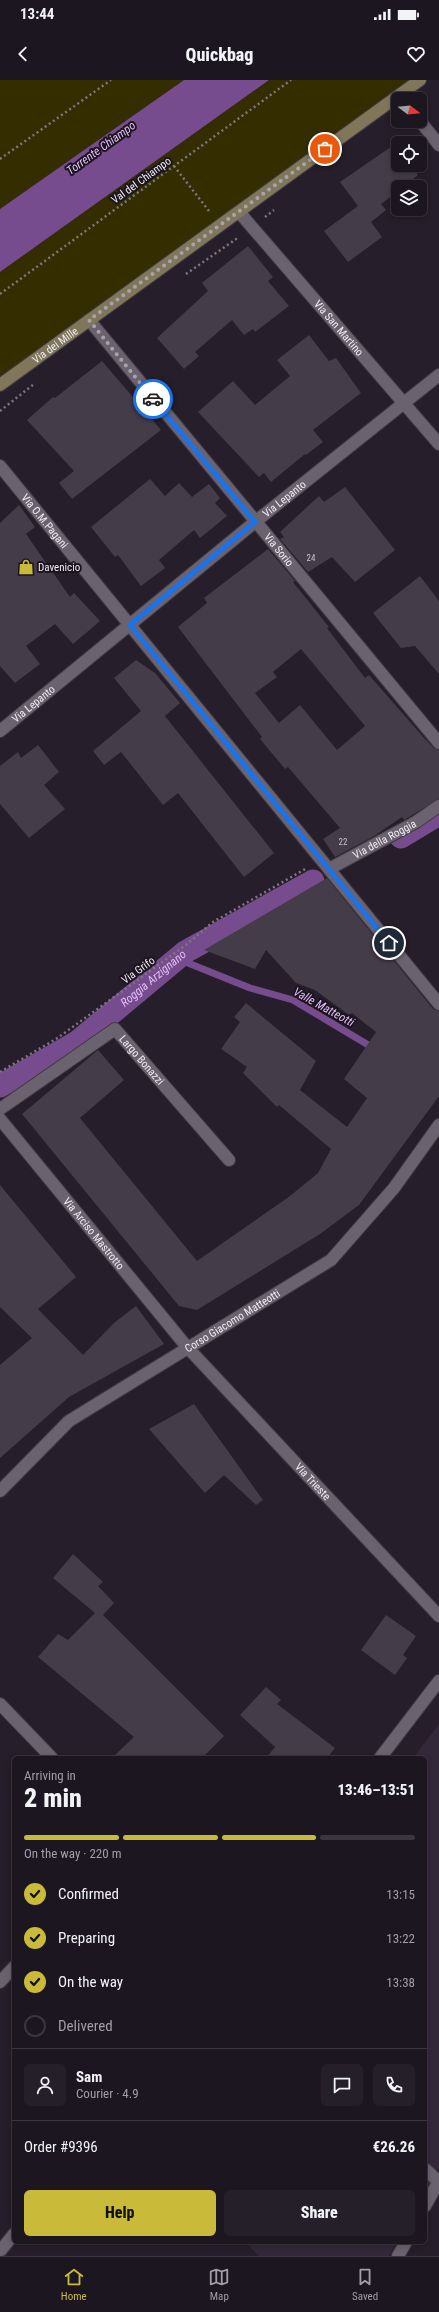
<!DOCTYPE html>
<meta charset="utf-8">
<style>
:root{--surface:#1c1620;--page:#251f29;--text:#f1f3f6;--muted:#a09fa5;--line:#3a353e;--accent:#caba3a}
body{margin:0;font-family:"Roboto Condensed",sans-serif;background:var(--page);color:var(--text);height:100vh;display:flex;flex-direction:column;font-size:15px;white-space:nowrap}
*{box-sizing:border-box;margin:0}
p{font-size:13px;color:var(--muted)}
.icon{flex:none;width:22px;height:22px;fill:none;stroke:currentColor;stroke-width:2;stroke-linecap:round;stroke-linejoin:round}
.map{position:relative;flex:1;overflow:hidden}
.panel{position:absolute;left:12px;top:1676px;width:415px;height:488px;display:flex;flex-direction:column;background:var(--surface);border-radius:6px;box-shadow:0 2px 6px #0003,0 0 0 1px var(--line)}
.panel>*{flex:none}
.needle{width:26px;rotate:106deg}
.controls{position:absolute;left:391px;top:12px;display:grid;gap:8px}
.controls a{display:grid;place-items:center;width:36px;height:36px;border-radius:6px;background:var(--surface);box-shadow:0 2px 6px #0003,0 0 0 1px var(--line);font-size:20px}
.pin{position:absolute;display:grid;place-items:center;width:34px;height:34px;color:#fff;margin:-17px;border:2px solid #fff;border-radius:50%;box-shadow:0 1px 4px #0007}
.courier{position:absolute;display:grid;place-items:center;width:40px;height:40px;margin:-20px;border:3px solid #1a73e8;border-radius:50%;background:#fff;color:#222;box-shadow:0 1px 5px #0007}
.head em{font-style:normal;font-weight:800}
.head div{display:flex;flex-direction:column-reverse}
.head{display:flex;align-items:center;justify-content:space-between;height:68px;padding:0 12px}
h1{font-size:26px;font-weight:800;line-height:30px}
.bar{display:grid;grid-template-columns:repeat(4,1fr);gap:6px 4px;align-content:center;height:48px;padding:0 12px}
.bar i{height:5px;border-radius:3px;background:var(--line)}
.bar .active{background:var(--accent)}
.bar p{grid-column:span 4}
.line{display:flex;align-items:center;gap:10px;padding:0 12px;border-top:1px solid var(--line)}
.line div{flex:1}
.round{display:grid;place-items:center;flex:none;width:42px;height:42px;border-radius:6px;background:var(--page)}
ol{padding:0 12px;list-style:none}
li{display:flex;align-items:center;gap:12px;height:44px}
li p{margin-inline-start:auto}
li .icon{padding:4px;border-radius:50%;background:var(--accent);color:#111;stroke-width:4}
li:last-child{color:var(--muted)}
li i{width:22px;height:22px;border:2px solid var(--line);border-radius:50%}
.primary-button{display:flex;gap:8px;margin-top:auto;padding:8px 12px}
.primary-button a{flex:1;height:46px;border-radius:6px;background:var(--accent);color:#111;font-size:16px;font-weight:800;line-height:46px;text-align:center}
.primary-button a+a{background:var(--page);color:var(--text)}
.status{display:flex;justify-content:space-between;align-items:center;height:28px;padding:0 20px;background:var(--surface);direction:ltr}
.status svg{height:11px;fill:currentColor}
header{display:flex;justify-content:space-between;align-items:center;height:52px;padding:0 12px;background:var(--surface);font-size:18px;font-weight:800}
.dock{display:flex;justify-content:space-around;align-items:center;height:56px;border-top:1px solid var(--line);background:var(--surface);font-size:11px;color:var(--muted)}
.dock a{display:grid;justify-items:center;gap:2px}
.dock .active{color:var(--accent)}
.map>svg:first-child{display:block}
.built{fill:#332839}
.green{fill:#332d00}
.water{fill:#774c8e}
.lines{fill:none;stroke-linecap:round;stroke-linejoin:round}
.stream{stroke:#774c8e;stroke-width:7}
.canal{stroke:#774c8e;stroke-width:23}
.building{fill:#443c49;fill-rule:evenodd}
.minor-casing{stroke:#403a44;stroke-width:14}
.tertiary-casing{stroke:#403a44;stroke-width:14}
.secondary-casing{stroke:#403a44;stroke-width:14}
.path{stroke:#7e7781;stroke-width:2.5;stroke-dasharray:2 3;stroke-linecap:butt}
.minor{stroke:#6b6270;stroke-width:12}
.tertiary{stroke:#6b6270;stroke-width:12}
.secondary{stroke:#80765a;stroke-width:12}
.done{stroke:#a9a3ad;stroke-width:4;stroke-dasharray:0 7.2}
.route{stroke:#1a73e8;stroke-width:5}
.labels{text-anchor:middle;stroke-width:4;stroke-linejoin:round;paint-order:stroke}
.number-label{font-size:9px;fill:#c5bfc8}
.street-label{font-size:11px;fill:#f0ebf3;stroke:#1c1520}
.poi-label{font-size:11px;fill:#f0ebf3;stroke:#1c1520;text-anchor:start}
.water-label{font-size:12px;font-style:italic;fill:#e3bff7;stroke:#1c1520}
</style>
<div class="status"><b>13:44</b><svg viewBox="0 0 49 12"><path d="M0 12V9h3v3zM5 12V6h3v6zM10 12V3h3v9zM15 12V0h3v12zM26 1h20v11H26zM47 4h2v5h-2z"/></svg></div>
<header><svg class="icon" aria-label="back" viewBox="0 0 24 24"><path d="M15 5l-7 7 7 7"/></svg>Quickbag<svg class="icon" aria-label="heart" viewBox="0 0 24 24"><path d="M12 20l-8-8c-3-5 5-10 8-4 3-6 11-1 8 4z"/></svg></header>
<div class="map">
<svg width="439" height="2176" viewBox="0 0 439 2176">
<rect width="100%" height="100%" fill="#261e2a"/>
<g class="built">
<path d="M439 1644V2088L425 2113V1678H413Z"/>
<path d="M245 2162H397L389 2176H259Z"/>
</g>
<g class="green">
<path d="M0 0H184L0 129Z"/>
<path d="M269 0H420L0 303V192Z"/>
</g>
<path class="water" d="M184 0H269L0 192V129Z"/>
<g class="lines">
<path class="stream" d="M183 881 250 908 293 920 375 969"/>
<g class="canal">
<path d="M401 757 439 734"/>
<path id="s1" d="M0 1006 77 962 185 872 313 801"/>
</g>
</g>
<g class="building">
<path d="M398 62V85H410L418 95 403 107H398V111L381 124 386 130 371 142 382 157 348 182 324 151 358 126 340 102Z"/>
<path d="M248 166 273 197 268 201 289 226 255 252 253 249 244 255 232 240 195 272 199 276 184 289 157 258 208 211 202 203Z"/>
<path d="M309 255 329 281 336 278 361 313 313 350 323 362 306 375 305 374 271 402 264 393 259 397 198 332 233 301 255 325 290 296 277 280Z"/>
<path d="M102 281 161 350 72 419 59 403 74 391 27 340 53 317 55 318Z"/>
<path d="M150 399 165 416 179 403 192 417 209 404 220 418 215 423 227 436 200 458 194 450 159 480 165 488 141 506 118 475 115 477 91 447Z"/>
<path d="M345 407 395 470 355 502 332 477 308 492 280 459 284 457 280 452 319 416 324 422Z"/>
<path d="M19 425 35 447 26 454 70 517 74 513 100 541 73 564 55 544 26 566 40 584 15 603 0 586V443Z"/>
<path d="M268 469 295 501 293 502 329 547 327 548 365 598 369 595 425 659 434 668 439 670V719L404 740 402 737 374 756 335 777 323 759 340 748 288 687 285 689 260 659 262 657 178 547 207 523 204 518ZM301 569 365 646 337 670 300 625 279 643 255 613 277 597 273 592Z"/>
<path d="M420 496 439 521V594L415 566 401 568 373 533Z"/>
<path d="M136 580 155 593 180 623 165 636 274 773 244 797 178 713 163 725 121 672 104 685 93 671 141 631 114 598Z"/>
<path d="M38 665 59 692 44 705 65 729 29 758 0 724V686L18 672 21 678Z"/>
<path d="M327 798 433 929 439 931V1016L359 1125 320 1154 197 1230 179 1226 22 1034 98 970 124 1000 80 1038 197 1181 290 1116 318 1093 331 1069 279 1025 277 1027 243 993 247 987 221 969 240 942 234 937 246 923 316 981 300 1010 347 1047 367 1018 344 999 376 952 352 933 349 935 315 910 296 903 266 870 255 889 204 870Z"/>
<path d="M0 1105 76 1197 38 1229 83 1275 114 1243 136 1226 164 1264 69 1317 0 1378V1285L32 1258 0 1227Z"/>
<path d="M194 1324 263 1420 256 1425 224 1395 205 1413 149 1349Z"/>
<path d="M73 1474 103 1502 98 1506 114 1523 103 1535 224 1656 202 1678H112L134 1657 38 1577 58 1554 68 1560 95 1533 53 1498Z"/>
<path d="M386 1535 416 1556 403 1575 407 1578 395 1595 361 1570Z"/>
<path d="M266 1607 281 1620 277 1624 335 1668 327 1678H266L275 1667 240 1635Z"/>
</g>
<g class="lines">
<defs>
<g id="minor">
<path d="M420 41 439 65"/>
<path id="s2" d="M239 132 439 364"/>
<path id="s3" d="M89 240 439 663"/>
<path id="s4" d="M0 386 439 924"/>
<path id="s5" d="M0 651 255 442 439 295"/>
<path id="s6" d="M329 789 416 742 439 726"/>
<path id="s7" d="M0 1029 115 949 229 1080"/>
<path id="s8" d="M0 1039 187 1267 439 1536"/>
<path id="s9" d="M0 1411 69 1341 331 1180 394 1108 439 1045"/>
<path d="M0 1624 52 1678"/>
<path d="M380 1678 439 1601"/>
<path d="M0 1902 14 1887"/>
<path d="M425 2089 439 2102"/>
<path d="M1 2170 14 2154"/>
</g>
<g id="tertiary">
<path d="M425 2126 439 2101"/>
<path d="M398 2176 406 2162"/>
</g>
<g id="secondary">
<path id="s10" d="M0 305 420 0"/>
</g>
</defs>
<use href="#minor" class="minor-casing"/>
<use href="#tertiary" class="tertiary-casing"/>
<use href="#secondary" class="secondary-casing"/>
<g class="path">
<path d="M0 79 111 0"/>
<path d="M174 86 209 131"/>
<path d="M265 137 274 130"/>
<path d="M186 194 239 157"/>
<path d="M0 214 291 0"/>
<path d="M0 331 34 304"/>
<path d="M0 992 56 959 186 865 213 842 307 788"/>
</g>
<use href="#minor" class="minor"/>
<use href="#tertiary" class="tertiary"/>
<use href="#secondary" class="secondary"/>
</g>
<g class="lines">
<path class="done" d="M153 319 89 240 325 69"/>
<path class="route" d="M153 319 255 442 130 545 389 863"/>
</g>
<defs>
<symbol id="shop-bare" viewBox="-9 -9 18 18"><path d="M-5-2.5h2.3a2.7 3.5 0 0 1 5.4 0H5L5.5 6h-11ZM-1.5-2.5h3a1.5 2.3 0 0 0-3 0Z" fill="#caba3a" stroke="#1c1520" stroke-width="2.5" paint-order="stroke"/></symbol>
</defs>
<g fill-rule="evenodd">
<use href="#shop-bare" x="15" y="476" width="22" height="22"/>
</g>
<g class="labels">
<g class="number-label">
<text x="311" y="481">24</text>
<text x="343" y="765">22</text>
</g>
<g class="street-label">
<text transform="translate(141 100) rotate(-36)" y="4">Val del Chiampo</text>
<text dy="4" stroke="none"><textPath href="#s2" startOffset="153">Via San Martino</textPath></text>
<text dy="4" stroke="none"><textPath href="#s10" startOffset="68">Via dei Mille</textPath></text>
<text dy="4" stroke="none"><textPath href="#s5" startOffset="367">Via Lepanto</textPath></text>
<text dy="4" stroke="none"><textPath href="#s4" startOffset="71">Via O.M.Pagani</textPath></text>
<text dy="4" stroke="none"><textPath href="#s3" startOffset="298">Via Sorio</textPath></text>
<text dy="4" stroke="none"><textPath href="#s5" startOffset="43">Via Lepanto</textPath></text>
<text dy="4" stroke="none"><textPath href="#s6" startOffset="63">Via della Roggia</textPath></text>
<text transform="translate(138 890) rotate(-36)" y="4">Via Grifo</text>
<text dy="4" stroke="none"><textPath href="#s7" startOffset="181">Largo Bonazzi</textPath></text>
<text dy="4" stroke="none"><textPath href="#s8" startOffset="148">Via Arciso Mastrotto</textPath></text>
<text dy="4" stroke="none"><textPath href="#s9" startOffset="290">Corso Giacomo Matteotti</textPath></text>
<text dy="4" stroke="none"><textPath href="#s8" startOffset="479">Via Trieste</textPath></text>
</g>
<g class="poi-label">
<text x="38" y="491">Davenicio</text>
</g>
<g class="water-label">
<text transform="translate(101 68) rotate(-36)" y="4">Torrente Chiampo</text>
<text dy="4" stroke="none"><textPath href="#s1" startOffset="188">Roggia Arzignano</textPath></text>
<text transform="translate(324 927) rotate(29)" y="4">Valle Matteotti</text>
</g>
</g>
</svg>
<div class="controls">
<a><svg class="needle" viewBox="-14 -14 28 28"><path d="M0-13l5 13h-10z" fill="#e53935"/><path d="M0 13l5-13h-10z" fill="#a09fa5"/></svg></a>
<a><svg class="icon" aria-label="locate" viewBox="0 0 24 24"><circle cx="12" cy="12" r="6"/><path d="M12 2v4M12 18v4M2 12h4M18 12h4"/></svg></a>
<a><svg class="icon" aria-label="layers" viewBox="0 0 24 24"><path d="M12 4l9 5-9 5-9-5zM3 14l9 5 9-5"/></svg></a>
</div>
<div class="pin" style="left:325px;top:69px;background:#ea580c"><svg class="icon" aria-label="bag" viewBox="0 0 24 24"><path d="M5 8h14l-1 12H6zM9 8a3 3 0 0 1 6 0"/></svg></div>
<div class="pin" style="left:389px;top:863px;background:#1f2937"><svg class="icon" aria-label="home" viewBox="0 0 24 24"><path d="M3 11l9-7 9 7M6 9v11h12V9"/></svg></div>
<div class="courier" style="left:153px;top:319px"><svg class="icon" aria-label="car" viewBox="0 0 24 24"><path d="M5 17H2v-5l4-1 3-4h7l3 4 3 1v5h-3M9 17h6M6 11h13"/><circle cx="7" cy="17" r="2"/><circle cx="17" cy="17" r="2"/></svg></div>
<section class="panel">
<div class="head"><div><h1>2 min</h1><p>Arriving in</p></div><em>13:46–13:51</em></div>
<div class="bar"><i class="active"></i><i class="active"></i><i class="active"></i><i></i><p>On the way · 220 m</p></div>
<ol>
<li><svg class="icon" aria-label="check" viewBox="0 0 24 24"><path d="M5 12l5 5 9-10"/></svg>Confirmed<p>13:15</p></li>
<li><svg class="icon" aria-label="check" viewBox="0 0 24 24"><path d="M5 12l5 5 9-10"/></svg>Preparing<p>13:22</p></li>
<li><svg class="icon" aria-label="check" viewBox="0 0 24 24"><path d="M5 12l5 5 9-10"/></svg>On the way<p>13:38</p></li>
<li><i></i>Delivered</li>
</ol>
<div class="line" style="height:72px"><a class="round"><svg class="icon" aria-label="person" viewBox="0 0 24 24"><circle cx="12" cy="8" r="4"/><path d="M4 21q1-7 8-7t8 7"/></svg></a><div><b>Sam</b><p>Courier · 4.9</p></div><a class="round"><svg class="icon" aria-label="chat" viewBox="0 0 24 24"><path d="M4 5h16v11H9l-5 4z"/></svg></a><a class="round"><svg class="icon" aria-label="phone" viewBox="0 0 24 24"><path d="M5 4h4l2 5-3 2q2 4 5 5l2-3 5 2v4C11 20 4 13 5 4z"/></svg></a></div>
<div class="line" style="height:52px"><div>Order #9396</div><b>€26.26</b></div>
<div class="primary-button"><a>Help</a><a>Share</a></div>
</section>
</div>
<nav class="dock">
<a class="active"><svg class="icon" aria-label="home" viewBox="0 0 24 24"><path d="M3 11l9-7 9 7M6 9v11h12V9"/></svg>Home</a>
<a><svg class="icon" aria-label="map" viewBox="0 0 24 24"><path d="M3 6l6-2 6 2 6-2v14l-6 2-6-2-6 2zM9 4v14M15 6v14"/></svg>Map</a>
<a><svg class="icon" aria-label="saved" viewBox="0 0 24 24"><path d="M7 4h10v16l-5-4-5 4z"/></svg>Saved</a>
</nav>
